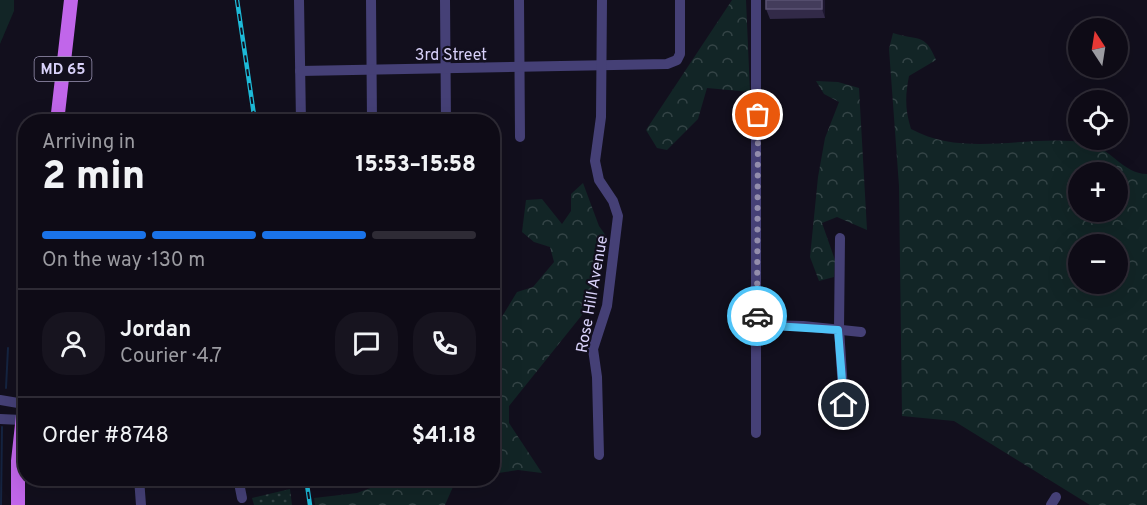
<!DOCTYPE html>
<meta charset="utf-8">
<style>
:root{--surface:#0e0b16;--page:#17141f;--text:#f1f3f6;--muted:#9b9ba1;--line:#2e2b35;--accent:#1a73e8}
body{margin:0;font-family:Overpass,sans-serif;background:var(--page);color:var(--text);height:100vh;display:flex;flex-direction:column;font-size:22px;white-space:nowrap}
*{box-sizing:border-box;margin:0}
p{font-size:20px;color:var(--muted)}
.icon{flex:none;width:33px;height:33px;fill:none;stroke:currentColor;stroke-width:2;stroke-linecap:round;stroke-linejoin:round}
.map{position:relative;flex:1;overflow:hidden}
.panel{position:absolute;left:18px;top:114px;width:482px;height:372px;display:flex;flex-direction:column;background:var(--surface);border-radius:24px;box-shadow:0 6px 24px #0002,0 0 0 2px var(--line)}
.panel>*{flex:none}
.needle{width:39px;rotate:348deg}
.buttons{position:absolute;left:1068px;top:18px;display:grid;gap:12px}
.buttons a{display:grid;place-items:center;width:60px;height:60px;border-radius:50%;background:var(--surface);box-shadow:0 6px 24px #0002,0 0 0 2px var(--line);font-size:30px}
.pin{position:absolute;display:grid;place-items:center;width:51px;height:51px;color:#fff;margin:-26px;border:3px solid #fff;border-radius:50%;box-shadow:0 2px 6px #0007}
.courier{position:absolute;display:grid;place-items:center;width:60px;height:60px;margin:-30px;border:4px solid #4fc3f7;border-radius:50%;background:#fff;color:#222;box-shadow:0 2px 8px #0007}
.summary em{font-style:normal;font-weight:800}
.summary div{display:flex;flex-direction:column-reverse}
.summary{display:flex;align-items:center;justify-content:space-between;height:102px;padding:0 24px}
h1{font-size:39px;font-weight:800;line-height:45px}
.bar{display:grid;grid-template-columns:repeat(4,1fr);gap:9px 6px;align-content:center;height:72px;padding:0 24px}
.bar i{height:8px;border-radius:4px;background:var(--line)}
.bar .active{background:var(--accent)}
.bar p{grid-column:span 4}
.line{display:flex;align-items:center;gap:15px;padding:0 24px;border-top:2px solid var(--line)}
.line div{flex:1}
.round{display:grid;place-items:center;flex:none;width:63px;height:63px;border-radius:24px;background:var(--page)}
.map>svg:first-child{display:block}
.grass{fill:#122526}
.forest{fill:url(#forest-crowns);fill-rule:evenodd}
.park{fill:url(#park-dots)}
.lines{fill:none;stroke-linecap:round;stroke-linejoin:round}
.stream{stroke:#152441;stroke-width:2}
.minor{stroke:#454076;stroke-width:10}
.major{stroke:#c166ea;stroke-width:14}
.rail-casing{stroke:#1dbad8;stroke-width:4.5}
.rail{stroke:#120f1d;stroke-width:2;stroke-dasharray:7;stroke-linecap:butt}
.wall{fill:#322a48}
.shaded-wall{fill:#1d172f}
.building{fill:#433c5b;stroke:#5b5374;stroke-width:1.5}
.done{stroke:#938dac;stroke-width:6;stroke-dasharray:0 10.8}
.route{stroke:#4fc3f7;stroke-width:8}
.labels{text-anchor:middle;stroke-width:4.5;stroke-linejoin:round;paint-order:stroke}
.shield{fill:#120f1d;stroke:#9d97b7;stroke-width:1.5}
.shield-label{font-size:15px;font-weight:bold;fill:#d8d1f9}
.street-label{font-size:16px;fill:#d8d1f9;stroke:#120f1d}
</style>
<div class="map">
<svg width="1147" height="505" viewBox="0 0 1147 505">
<defs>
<pattern id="forest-crowns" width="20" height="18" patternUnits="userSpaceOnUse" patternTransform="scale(1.5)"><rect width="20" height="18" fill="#122526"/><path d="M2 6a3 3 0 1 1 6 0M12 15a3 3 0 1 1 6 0" fill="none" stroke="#344446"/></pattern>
<pattern id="park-dots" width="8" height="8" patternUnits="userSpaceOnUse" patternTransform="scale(1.5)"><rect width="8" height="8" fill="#122526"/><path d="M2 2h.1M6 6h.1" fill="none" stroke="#344446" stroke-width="1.8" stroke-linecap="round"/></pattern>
</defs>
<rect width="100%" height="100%" fill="#120f1d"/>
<path class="grass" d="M0 0H14V11L0 44Z"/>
<g class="forest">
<path d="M732 0H746L750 92 707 88 698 119 667 150 657 148 646 130Z"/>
<path d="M893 33C917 41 925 32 936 60L909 76C905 96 905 110 911 129 967 159 1028 133 1087 143 1110 147 1123 174 1147 174V505H1090L954 421 902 416 899 186 889 49ZM1078 172H1118V212H1078ZM1118 244V284H1078V244Z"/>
<path d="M816 81 838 82 859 88 867 230 837 217 822 223 835 260 834 277 819 281 810 257 818 177 825 138 839 102 824 94Z"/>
<path d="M583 183 599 226 609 240 582 315 509 406V423L542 473 518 470 492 474V321L500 320 517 292 533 287 554 262 550 247 534 242 522 232 526 200 542 199 562 224 571 211V194Z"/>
<path d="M375 479V478L464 479 456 480 445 505H315L314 498 357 493 373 487Z"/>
</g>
<path class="park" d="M290 489 292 505H254L252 498Z"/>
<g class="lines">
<g class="stream">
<path d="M6 388 8 348"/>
<path d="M1 505 2 427"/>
</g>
<g class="minor">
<path d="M299 0 301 122"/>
<path d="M371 0 372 122"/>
<path d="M445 0 446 122"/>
<path d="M519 0 520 137"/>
<path d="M300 71 667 64 677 60 680 54V0"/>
<path d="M840 238 839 329 844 405"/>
<path d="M757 325 803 326 861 332"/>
<path d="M0 400 24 404"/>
<path d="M0 419 22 420"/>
<path d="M756 433V0"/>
<path d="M599 455 597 377 593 349 607 306 618 216 613 201 599 180 595 161 601 117 602 0"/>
<path d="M139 478 141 505"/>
<path d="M238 478 242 498"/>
<path d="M1051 505 1056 497"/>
</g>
<g class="major">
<path d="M57 122 71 0"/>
<path d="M18 505V461L26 388"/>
</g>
<defs>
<g id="rail">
<path d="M237 0 255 122"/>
<path d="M306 478 310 505"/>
</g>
</defs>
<use href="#rail" class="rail-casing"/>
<use href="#rail" class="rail"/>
</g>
<path class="wall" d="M825 0V18L770 19 766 9Z"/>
<path class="shaded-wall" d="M822 0H825V18L822 9Z"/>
<rect class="building" x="766" y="0" width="56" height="9"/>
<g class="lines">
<path class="done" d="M757 316 758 115"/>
<path class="route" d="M757 316V325L838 330 844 405"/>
</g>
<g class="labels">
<rect class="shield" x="34.5" y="57" width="57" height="24" rx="4.5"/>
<g class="shield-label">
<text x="63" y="74">MD 65</text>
</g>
<g class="street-label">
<text x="451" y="60">3rd Street</text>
<text transform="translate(591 294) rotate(-80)" y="6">Rose Hill Avenue</text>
</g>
</g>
</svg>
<div class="buttons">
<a><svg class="needle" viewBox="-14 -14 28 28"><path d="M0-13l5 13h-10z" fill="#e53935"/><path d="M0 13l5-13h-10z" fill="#9b9ba1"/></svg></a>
<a><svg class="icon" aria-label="locate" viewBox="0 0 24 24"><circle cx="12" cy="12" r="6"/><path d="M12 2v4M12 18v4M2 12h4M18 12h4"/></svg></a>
<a>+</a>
<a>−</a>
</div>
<div class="pin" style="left:758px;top:115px;background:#ea580c"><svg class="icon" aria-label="bag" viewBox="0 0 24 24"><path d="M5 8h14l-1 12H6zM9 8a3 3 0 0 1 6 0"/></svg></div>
<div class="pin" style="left:844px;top:405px;background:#1f2937"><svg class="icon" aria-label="home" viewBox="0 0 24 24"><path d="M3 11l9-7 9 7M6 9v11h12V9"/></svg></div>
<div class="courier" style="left:757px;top:316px"><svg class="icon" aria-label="car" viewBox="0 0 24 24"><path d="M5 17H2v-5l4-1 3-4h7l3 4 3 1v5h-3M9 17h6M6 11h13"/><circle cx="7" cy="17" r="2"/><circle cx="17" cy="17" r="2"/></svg></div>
<section class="panel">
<div class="summary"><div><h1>2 min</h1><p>Arriving in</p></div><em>15:53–15:58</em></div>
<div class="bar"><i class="active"></i><i class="active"></i><i class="active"></i><i></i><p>On the way · 130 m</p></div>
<div class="line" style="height:108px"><a class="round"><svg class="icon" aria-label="person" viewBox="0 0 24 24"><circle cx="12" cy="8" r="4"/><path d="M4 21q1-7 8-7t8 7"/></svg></a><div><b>Jordan</b><p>Courier · 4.7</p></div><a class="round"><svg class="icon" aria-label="chat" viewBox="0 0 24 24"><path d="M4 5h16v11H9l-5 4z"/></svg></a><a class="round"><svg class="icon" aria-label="phone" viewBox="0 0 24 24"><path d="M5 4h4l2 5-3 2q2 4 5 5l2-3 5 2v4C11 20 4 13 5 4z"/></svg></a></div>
<div class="line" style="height:78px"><div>Order #8748</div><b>$41.18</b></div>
</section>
</div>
